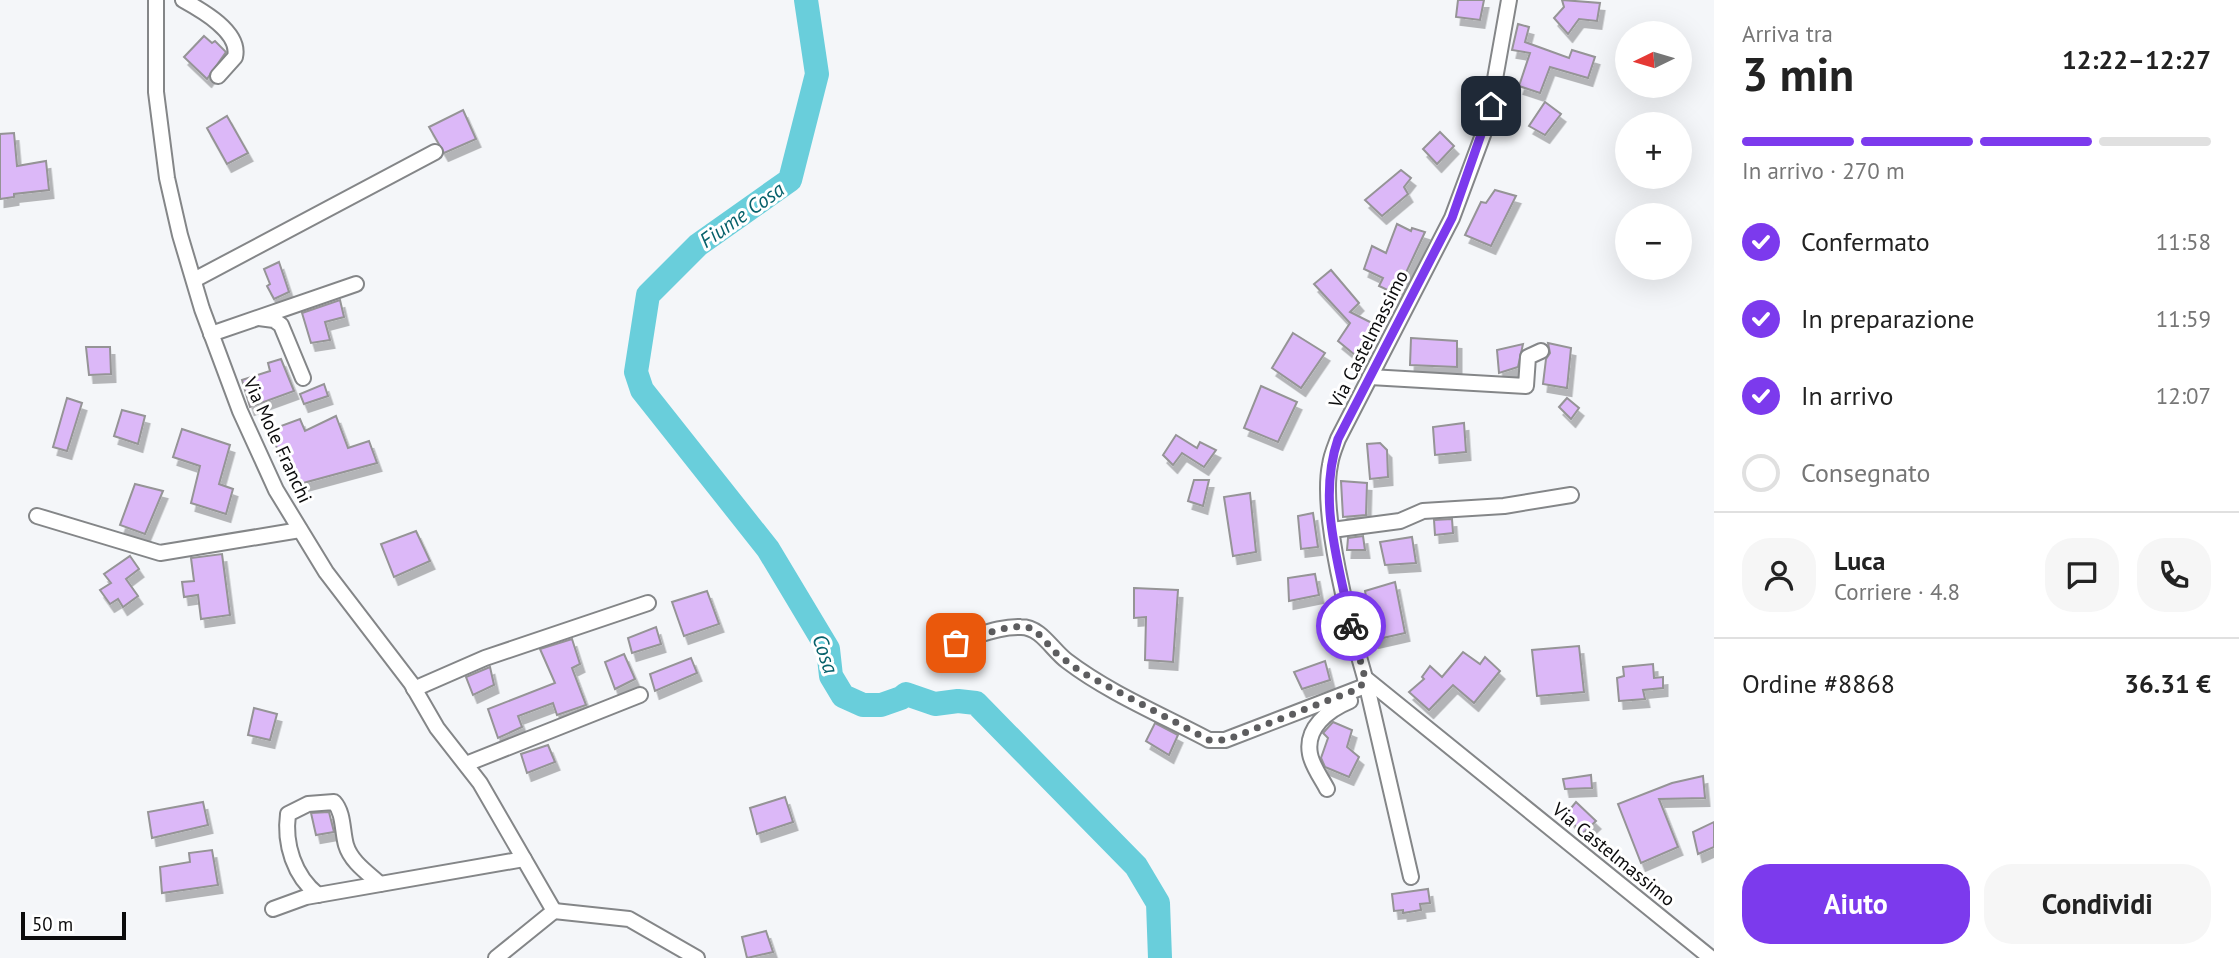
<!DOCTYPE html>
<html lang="it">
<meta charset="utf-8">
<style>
:root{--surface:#fff;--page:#f6f6f6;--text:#222;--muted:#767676;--line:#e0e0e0;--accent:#7c3aed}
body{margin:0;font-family:"PT Sans",sans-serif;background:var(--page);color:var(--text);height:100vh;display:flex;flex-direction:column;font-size:26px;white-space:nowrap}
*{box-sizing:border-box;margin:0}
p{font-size:23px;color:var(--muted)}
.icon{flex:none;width:38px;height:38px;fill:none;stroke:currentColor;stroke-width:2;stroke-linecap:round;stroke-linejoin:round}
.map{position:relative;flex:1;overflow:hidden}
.panel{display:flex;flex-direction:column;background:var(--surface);width:525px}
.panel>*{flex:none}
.needle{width:46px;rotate:265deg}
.fabs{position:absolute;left:1615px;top:21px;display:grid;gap:14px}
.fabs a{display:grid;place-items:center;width:77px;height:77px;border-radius:50%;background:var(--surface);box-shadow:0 7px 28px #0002;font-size:35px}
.scale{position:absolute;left:21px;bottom:18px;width:105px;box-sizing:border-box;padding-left:7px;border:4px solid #0b0b0c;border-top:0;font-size:19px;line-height:24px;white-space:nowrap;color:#0b0b0c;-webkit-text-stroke:5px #fff;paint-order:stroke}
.pin{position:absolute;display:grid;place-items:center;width:60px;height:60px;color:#fff;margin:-30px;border-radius:14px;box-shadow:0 4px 10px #0006}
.courier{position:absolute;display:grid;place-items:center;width:70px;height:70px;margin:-35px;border:5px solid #7c3aed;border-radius:50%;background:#fff;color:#222;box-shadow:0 2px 9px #0007}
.head em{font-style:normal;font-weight:700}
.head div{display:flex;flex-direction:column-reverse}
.head{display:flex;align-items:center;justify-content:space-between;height:119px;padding:0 28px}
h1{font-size:46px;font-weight:700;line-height:52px}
.bar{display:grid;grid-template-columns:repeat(4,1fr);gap:10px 7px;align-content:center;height:84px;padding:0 28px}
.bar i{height:9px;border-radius:5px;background:var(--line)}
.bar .on{background:var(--accent)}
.bar p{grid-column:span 4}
.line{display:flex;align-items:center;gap:18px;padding:0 28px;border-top:2px solid var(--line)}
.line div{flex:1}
.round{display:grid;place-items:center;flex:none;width:74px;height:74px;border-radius:28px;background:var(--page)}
ol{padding:0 28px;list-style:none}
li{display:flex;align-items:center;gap:21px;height:77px}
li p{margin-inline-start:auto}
li .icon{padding:7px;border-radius:50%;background:var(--accent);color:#fff;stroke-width:4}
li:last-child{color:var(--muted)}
li i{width:38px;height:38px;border:4px solid var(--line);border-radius:50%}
.primary-button{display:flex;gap:14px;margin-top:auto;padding:14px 28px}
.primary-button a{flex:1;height:80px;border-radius:28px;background:var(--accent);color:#fff;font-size:28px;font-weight:700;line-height:80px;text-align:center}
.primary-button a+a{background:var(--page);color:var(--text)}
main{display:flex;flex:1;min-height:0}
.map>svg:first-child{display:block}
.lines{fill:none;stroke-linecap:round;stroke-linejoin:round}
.river{stroke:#69cedb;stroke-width:24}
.building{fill:#dcb8f8;stroke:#959496;stroke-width:2;filter:url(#shadow)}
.minor-casing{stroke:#848688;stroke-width:18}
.minor{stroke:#fff;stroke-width:14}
.done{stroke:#5d5d5f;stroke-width:7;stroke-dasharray:0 12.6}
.route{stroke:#7c3aed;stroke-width:9}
.labels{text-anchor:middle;stroke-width:6;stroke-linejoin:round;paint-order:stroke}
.street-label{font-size:19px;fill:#0b0b0c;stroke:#fff}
.water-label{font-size:21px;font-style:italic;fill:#07616b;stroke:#fff}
</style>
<main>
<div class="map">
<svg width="1714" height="958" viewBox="0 0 1714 958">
<defs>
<filter id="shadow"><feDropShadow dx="4.5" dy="8" stdDeviation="0" flood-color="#0004"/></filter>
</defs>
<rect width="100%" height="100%" fill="#f4f6f9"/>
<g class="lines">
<path class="river" d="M806 0 817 74 790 180 698 245 648 295 636 372 642 390 768 549 828 649 831 676 843 696 863 705H881L901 698 906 694 935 704 958 701 976 703 1136 866 1158 903 1160 958"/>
</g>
<g class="building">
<path d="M1458 0H1484L1480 20 1456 17Z"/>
<path d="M1562 0 1600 3 1597 21 1579 19 1568 34 1554 18 1564 7Z"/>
<path d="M1518 24 1529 27 1525 42 1569 58 1572 50 1595 57 1588 78 1550 67 1540 93 1519 86 1530 53 1512 50Z"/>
<path d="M204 36 212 43 215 41 226 52 207 79 184 57Z"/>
<path d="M1545 102 1561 114 1545 135 1529 126Z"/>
<path d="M463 110 476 139 444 153 429 127Z"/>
<path d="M227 116 248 153 227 164 207 128Z"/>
<path d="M1440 132 1454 146 1437 164 1423 149Z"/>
<path d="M14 133 17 166 46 161 49 190 14 194V197L0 199V134Z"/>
<path d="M1401 170 1411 178 1404 187 1408 194 1382 216 1365 200Z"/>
<path d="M1495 190 1516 196 1491 246 1465 235 1481 202 1486 203Z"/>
<path d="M1397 224 1411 231 1412 228 1425 232 1396 294 1379 286 1383 278 1364 269 1372 246 1386 253Z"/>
<path d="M279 262 289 292 274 299 267 286 270 284 264 269Z"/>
<path d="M1331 270 1359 303 1350 312 1374 324 1355 355 1338 341 1350 323 1314 284Z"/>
<path d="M340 300 344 317 325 322 330 340 311 343 302 313Z"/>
<path d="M1293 333 1325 353 1301 388 1272 368Z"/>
<path d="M1411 338 1457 341V367L1410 365Z"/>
<path d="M1548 343 1571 348 1567 388 1543 384 1546 359 1550 353Z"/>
<path d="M1523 344 1518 367 1499 373 1497 350Z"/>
<path d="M86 347H110L111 374 89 375Z"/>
<path d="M281 359 294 391 250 407 242 380 270 371 268 363Z"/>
<path d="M324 384 328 396 304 404 300 394Z"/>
<path d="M1261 386 1297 402 1278 442 1244 428Z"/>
<path d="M67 398 82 403 67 451 53 447Z"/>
<path d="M1567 398 1579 408 1571 419 1559 407Z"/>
<path d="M122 410 145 416 138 444 114 436Z"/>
<path d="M336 416 348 448 369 441 377 463 292 486 270 430 300 419 305 431Z"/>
<path d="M1464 423 1466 452 1435 455 1433 427Z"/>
<path d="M182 429 230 445 219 484 233 489 226 514 191 503 200 466 173 457Z"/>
<path d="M1176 435 1197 448 1200 442 1216 450 1204 467 1182 453 1173 465 1163 455Z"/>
<path d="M1380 443 1387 450 1388 477 1370 479 1367 444Z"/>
<path d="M1194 480H1209L1203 506 1188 501Z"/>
<path d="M1341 481 1367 483 1366 515 1343 517Z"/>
<path d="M135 484 163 491 145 534 120 525Z"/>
<path d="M1250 493 1256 552 1233 556 1224 497Z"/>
<path d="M1313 513 1318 547 1301 549 1298 516Z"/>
<path d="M1452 519 1453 533 1435 535 1434 520Z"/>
<path d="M416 531 430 561 394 577 381 544Z"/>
<path d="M1363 536 1365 550H1347L1348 538Z"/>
<path d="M1412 537 1416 563 1385 565 1380 542Z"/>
<path d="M222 554 230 615 201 619 198 595 184 597 182 582 194 581 191 558Z"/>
<path d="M130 556 139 569 126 579 138 596 123 607 118 599 110 604 100 590 111 583 104 574Z"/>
<path d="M1315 574 1319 595 1289 601 1288 578Z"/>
<path d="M1395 582 1405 633 1374 640 1365 591Z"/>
<path d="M1134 588 1178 590 1173 662 1145 660 1146 617 1134 618Z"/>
<path d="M707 591 719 624 684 636 672 602Z"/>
<path d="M656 627 661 644 632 653 628 638Z"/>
<path d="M572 639 580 664 572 668 586 705 557 715 553 703 518 716 522 727 498 738 488 709 555 683 540 649Z"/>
<path d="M1579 646 1584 692 1537 696 1532 650Z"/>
<path d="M1463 652 1480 664 1485 657 1500 671 1474 703 1453 685 1429 710 1409 692 1424 679 1422 677 1430 666 1442 677Z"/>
<path d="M624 654 635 679 615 689 605 662Z"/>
<path d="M691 658 697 673 655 691 650 674Z"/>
<path d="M1325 661 1330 680 1302 689 1294 672Z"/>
<path d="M1653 664 1654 678 1663 677V688L1643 690 1645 699 1619 701 1617 678 1624 676 1623 667Z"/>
<path d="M490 667 494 685 473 695 466 677Z"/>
<path d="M254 708 277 714 270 740 248 735Z"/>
<path d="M1333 722 1352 730 1347 747 1359 757 1349 777 1325 767 1321 758 1328 738 1323 733Z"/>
<path d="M1155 723 1178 735 1169 755 1146 741Z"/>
<path d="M548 745 555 762 527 773 521 754Z"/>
<path d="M1591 775 1592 788 1565 789 1563 779Z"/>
<path d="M1703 776 1705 798 1659 799 1678 847 1641 863 1618 804 1672 783Z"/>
<path d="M785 797 793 822 757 834 750 808Z"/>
<path d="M203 802 208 825 152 838 148 812Z"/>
<path d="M1576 802 1596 821 1582 834 1566 814Z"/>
<path d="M329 812 334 832 316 835 311 813Z"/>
<path d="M1714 822V847L1698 854 1693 832Z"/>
<path d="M212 850 218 885 162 893 160 867 190 862 189 853Z"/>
<path d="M1428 889 1430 903 1420 904 1421 910 1403 913V910L1394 911 1392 894Z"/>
<path d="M766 931 773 952 747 958 742 937Z"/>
</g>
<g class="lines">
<defs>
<g id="minor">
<path d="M156 0V92L167 178 180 235 202 309 240 411 276 490 326 572 411 683 437 728 480 783 554 911"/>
<path d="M183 0C201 10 241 32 235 57L218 76"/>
<path d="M1509 0 1487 124 1452 218 1338 439C1335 447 1331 456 1330 465 1320 514 1350 627 1365 678L1711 958"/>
<path d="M194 280 435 152"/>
<path d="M259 318 274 320 281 325 303 378"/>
<path d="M211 334 356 284"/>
<path d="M1370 377 1526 386 1528 357 1541 351"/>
<path d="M37 516 160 553 300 530"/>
<path d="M1332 530 1400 521 1423 511 1504 506 1571 495"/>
<path d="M936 644C965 643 992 626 1021 627 1041 627 1052 650 1067 661 1109 693 1162 715 1209 740H1225L1360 688"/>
<path d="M1365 678 1411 877"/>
<path d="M414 689 485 658 648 603"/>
<path d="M466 764 640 695"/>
<path d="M1327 789C1322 779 1312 766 1310 754 1305 728 1328 710 1350 701"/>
<path d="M318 895C294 876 284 844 288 814L308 804 334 802C344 813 342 831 346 845 351 862 368 873 380 884"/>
<path d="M273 909 306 897 524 859"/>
<path d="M554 911 629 919 697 958"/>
<path d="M496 958 554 911"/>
</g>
</defs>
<use href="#minor" class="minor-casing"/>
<use href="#minor" class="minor"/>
</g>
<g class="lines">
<path class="done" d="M956 643 1001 629 1022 626 1034 629 1057 654 1081 672 1209 740H1226L1360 688 1365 678 1351 626"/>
<path class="route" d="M1351 626C1339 563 1317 501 1338 439L1452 218 1491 106"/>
</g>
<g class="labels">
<g class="street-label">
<text transform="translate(1368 339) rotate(-63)" y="7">Via Castelmassimo</text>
<text transform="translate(278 440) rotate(65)" y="7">Via Mole Franchi</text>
<text transform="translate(1614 854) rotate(39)" y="7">Via Castelmassimo</text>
</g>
<g class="water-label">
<text transform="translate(742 215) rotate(-35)" y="7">Fiume Cosa</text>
<text transform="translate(825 654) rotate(71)" y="7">Cosa</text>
</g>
</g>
</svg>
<div class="fabs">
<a><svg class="needle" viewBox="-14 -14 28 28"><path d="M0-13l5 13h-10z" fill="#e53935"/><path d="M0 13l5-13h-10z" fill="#767676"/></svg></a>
<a>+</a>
<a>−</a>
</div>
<div class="scale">50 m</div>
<div class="pin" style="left:956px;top:643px;background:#ea580c"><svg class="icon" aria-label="bag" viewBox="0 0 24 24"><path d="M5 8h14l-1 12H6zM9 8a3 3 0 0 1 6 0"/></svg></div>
<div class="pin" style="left:1491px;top:106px;background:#1f2937"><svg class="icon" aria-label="home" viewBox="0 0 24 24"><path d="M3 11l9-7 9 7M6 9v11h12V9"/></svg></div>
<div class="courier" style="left:1351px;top:626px"><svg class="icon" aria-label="bike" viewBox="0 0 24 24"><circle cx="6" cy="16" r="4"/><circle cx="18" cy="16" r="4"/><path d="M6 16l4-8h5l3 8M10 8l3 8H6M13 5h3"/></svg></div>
</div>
<section class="panel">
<div class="head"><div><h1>3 min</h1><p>Arriva tra</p></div><em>12:22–12:27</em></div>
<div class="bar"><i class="on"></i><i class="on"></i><i class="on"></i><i></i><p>In arrivo · 270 m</p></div>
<ol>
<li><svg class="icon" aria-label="check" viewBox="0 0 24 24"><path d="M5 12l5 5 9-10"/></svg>Confermato<p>11:58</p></li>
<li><svg class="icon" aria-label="check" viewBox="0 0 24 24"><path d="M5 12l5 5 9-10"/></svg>In preparazione<p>11:59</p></li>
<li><svg class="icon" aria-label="check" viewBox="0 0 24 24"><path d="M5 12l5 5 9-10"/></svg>In arrivo<p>12:07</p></li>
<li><i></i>Consegnato</li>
</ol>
<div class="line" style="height:126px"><a class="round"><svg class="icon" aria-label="person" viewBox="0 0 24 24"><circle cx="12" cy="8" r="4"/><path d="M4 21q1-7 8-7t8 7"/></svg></a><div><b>Luca</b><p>Corriere · 4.8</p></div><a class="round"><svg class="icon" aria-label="chat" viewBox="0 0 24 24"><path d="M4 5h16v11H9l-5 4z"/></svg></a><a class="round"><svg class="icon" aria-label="phone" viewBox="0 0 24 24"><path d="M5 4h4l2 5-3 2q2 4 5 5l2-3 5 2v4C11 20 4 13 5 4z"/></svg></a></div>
<div class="line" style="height:91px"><div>Ordine #8868</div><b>36.31 €</b></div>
<div class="primary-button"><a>Aiuto</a><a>Condividi</a></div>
</section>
</main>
